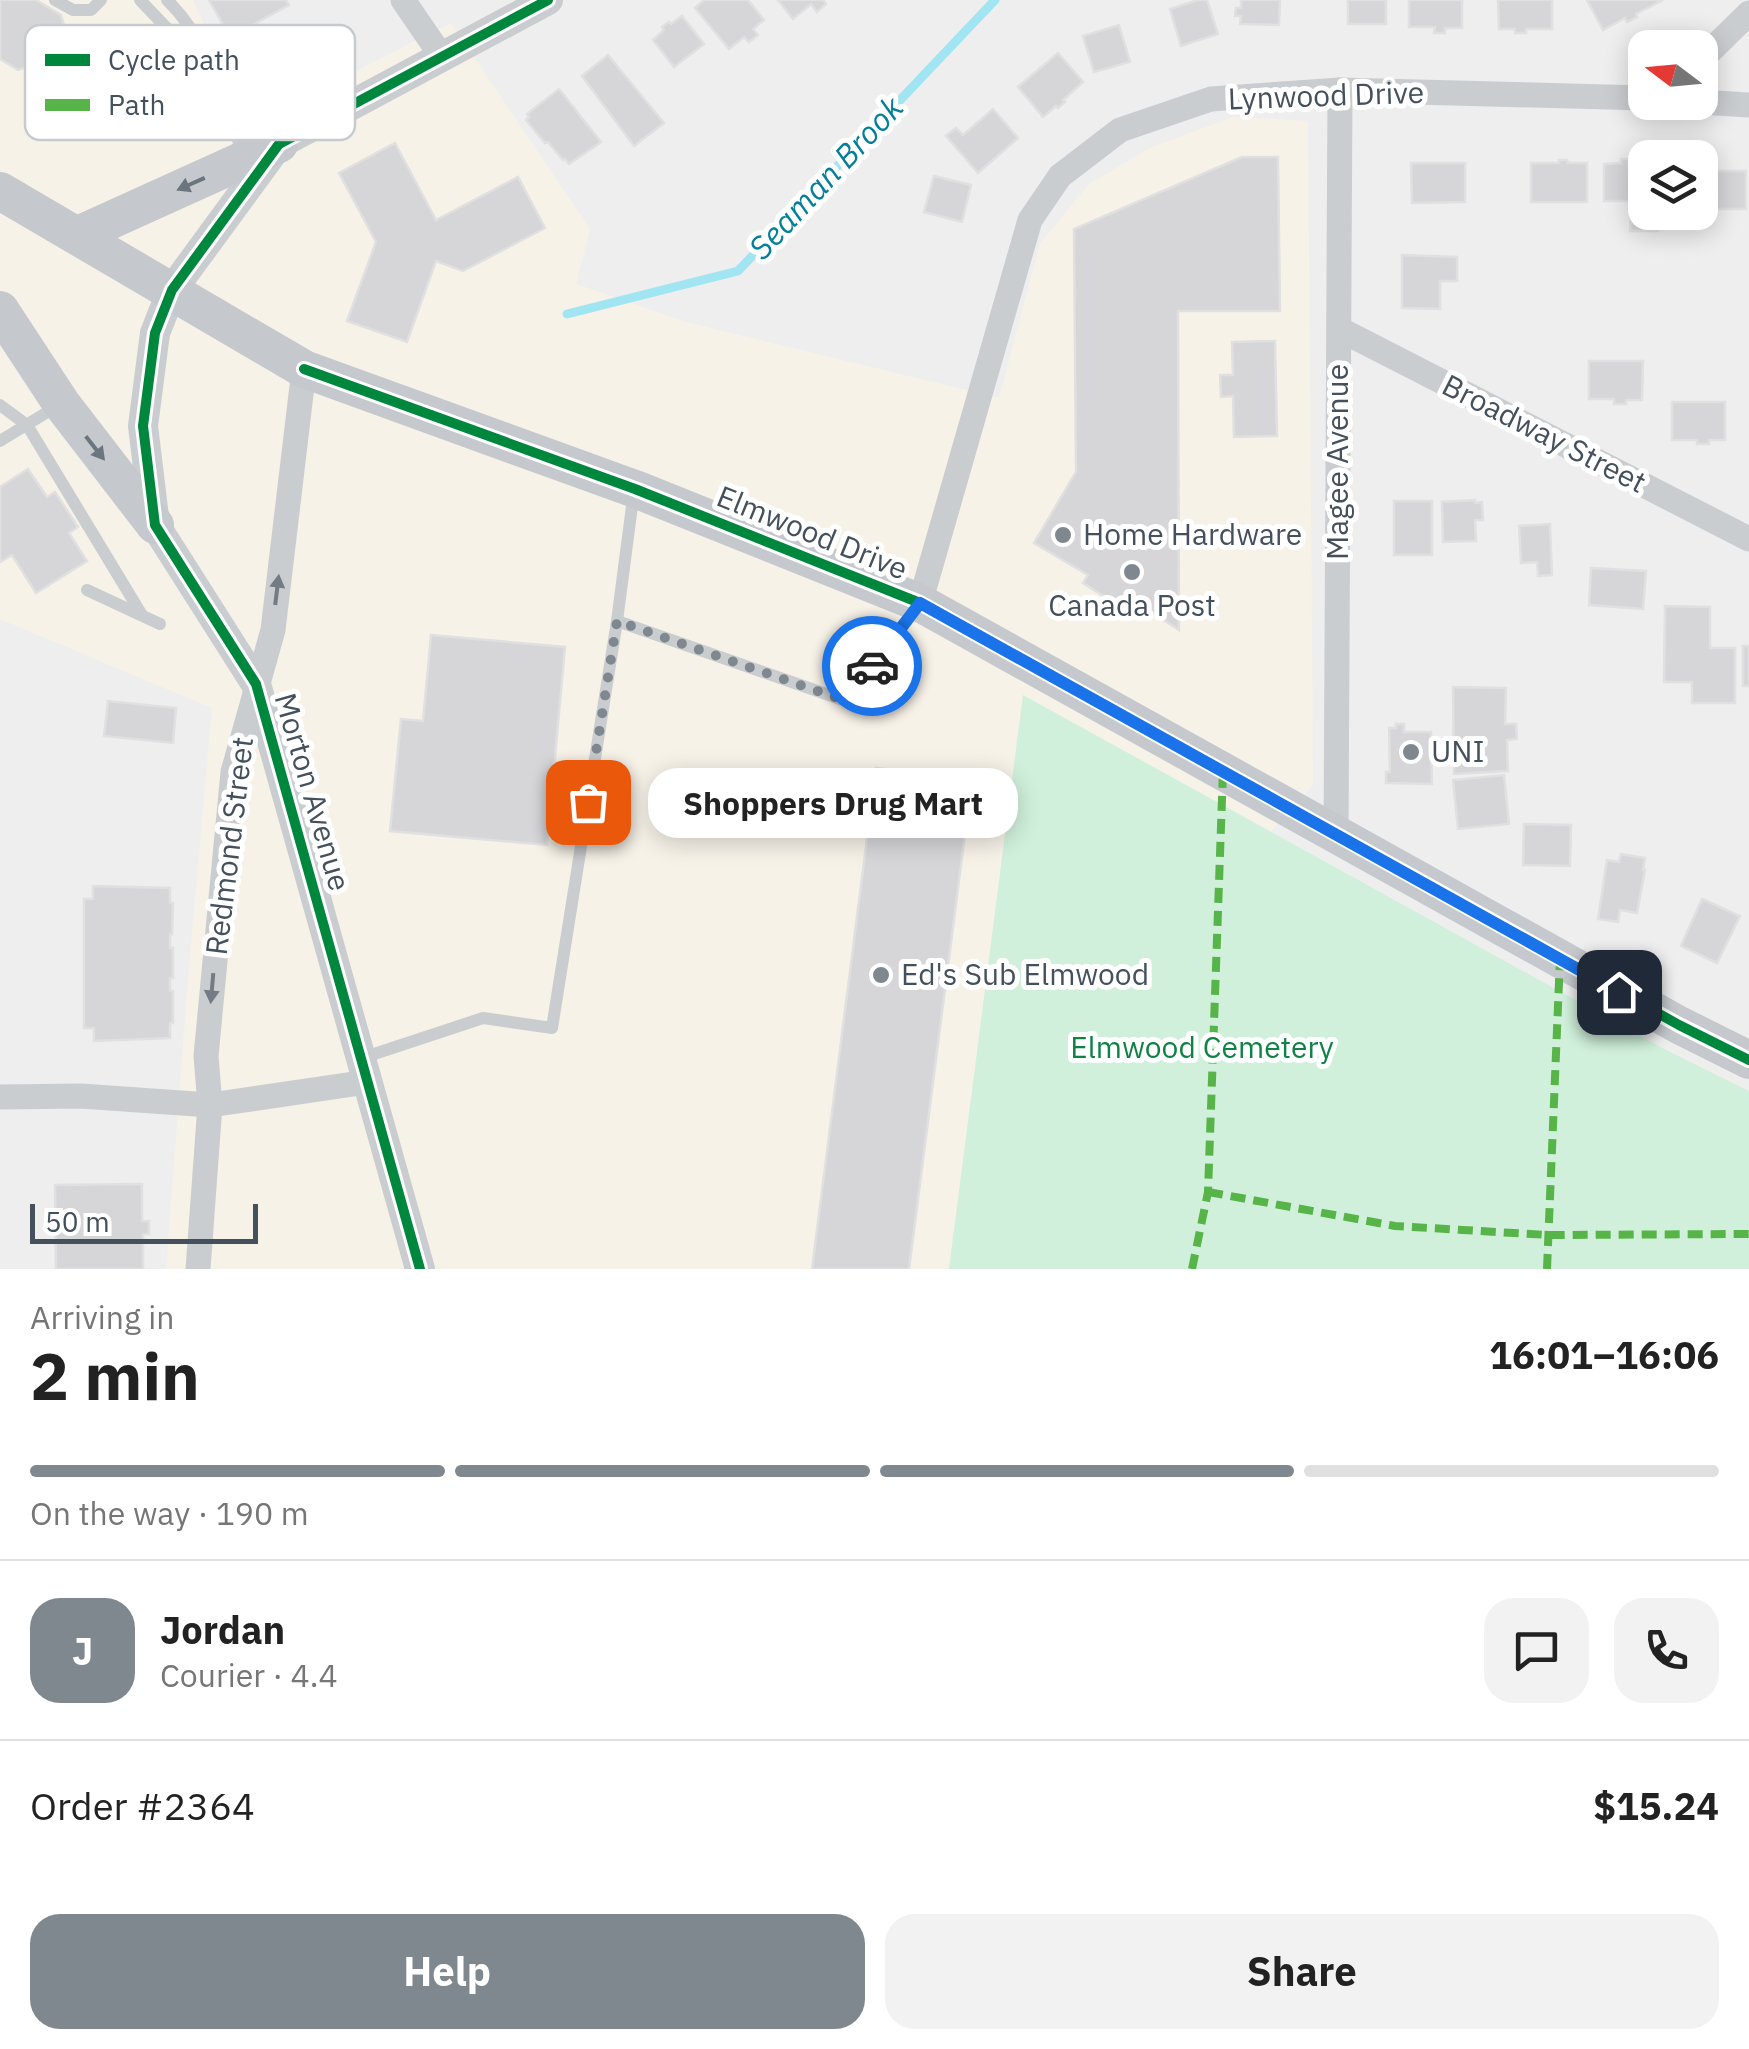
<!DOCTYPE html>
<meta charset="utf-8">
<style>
:root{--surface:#fff;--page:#f2f2f2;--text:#222;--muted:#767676;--line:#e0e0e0;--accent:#80888f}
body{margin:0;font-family:"IBM Plex Sans",sans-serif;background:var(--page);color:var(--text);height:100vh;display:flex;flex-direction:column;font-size:38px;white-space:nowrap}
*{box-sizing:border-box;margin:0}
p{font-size:32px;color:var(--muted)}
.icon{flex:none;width:55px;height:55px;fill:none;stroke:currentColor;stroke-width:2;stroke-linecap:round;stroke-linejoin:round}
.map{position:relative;height:1269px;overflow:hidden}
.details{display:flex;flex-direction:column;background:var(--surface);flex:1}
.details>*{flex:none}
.needle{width:65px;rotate:286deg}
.fabs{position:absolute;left:1628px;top:30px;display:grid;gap:20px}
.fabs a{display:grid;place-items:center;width:90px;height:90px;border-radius:20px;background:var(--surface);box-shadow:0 5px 25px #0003;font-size:50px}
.scale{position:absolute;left:30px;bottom:25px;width:228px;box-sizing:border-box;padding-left:10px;border:5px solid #44515c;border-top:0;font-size:28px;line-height:35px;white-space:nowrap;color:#44515c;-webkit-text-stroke:8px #fff;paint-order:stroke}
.pin{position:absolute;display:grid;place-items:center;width:85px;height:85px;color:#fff;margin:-42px;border-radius:20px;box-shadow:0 5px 15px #0006}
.courier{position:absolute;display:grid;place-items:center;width:100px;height:100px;margin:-50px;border:8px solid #1a73e8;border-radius:50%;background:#fff;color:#222;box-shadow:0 2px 12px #0007}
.bubble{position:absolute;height:70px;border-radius:30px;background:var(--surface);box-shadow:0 5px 25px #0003;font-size:32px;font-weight:800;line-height:70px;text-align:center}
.headline em{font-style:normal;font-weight:800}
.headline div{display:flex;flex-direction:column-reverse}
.headline{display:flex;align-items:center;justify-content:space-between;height:170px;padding:0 30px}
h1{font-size:65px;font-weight:800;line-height:75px}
.bar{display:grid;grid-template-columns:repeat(4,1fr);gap:15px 10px;align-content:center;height:120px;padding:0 30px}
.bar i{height:12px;border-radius:8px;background:var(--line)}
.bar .on{background:var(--accent)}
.bar p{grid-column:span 4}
.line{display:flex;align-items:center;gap:25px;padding:0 30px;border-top:2px solid var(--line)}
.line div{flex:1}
.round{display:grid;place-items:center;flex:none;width:105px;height:105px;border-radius:30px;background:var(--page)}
.action{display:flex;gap:20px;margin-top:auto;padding:20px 30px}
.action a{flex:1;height:115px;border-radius:30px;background:var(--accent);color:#fff;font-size:40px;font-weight:800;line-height:115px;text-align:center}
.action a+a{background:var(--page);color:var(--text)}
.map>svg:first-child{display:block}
.commercial{fill:#f7f2e8}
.green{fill:#d0f0db}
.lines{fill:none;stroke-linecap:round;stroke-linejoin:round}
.stream{stroke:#a1e4f2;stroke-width:9}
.building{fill:#d6d6d8;stroke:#e0e0e1;stroke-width:2.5}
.service{stroke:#cacdcf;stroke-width:12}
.minor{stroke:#cacdcf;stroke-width:25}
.tertiary{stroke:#cacdcf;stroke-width:30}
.primary{stroke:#c5c9cd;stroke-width:38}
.quiet{stroke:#57b448;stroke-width:8;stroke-dasharray:15 8;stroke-linecap:butt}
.cycleway-casing{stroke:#fff;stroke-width:16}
.cycleway{stroke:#00873e;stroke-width:10}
.oneway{fill:#6b757e}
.oneway2{fill:#737c84}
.done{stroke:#80888f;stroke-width:10;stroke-dasharray:0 18}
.route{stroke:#1a73e8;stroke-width:12}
.poi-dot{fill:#80888f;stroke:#fff;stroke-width:4}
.labels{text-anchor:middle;stroke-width:10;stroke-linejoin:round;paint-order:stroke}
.street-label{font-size:30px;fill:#44515c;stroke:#fff}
.poi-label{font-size:30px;fill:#44515c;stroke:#fff;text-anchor:start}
.park-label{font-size:30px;fill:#0f8245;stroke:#fff}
.water-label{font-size:32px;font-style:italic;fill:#037f9a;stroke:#fff}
.key{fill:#fff;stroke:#c7cbce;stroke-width:2.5}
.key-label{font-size:28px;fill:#44515c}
</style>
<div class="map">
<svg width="1749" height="1269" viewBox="0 0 1749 1269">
<rect width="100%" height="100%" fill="#efeeee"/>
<path class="commercial" d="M0 0H193L251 124 451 23 590 229 576 284 686 322 999 398 1040 244 1089 184 1150 148 1233 117 1308 121 1313 785 1271 831 1023 696 949 1269H166L189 966 212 708 0 619Z"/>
<path class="green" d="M1023 695 1666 1050 1749 1091V1269H949Z"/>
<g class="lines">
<path class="stream" d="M567 314 738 271 995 0"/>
</g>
<g class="building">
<path d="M0 0H36L61 15 72 52 18 70 0 59Z"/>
<path d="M209 0H286L289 5 230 37Z"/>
<path d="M704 0H748L764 20 753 29 758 35 749 42 744 37 729 49 695 8Z"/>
<path d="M778 0H823L826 4 817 12 811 4 793 19Z"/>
<path d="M1198 0H1207L1218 34 1181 46 1170 9Z"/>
<path d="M1241 0H1280L1279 25 1240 24 1241 16H1235L1236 8H1241Z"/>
<rect x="1348" y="0" width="38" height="24"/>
<path d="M1409 0H1462V28H1445V33H1434L1435 27H1409Z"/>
<path d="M1498 0H1552V29H1526V33H1515V29H1499Z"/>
<path d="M1587 0H1663L1636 14 1637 17 1627 22 1625 18 1603 30Z"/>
<path d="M682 16 704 44 674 67 653 40 664 30 662 27 669 22 671 24Z"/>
<path d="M1119 25 1130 62 1094 72 1083 36Z"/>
<path d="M1058 53 1083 82 1063 100 1065 102 1058 108 1056 106 1043 117 1018 87Z"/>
<path d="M608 55 664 123 634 146 582 76Z"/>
<path d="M559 89 601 142 569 164 565 159 563 160 548 142 545 143 526 120 529 117 527 114Z"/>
<path d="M993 109 1018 138 978 173 946 136 956 128 963 135Z"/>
<path d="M395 143 436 220 518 177 545 228 463 271 436 261 407 342 347 321 376 242 339 173Z"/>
<path d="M1242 157H1278L1280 311H1178L1179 630 1133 601 1127 611 1083 583 1088 575 1034 543 1076 472 1074 229Z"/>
<path d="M1621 159H1632V163H1645V212H1658V231H1630L1631 201H1604V164L1621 163Z"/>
<path d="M1559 160H1567L1568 163H1587V202H1531V163H1559Z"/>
<path d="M1411 163H1465V202L1412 203Z"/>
<rect x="1709" y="171" width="37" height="38"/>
<path d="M934 176 971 185 962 222 924 212Z"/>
<path d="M1402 255 1457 257V281H1440V309L1402 308Z"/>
<path d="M1275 341 1277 436 1234 437 1233 396 1221 397 1220 375H1233L1232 342Z"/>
<path d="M1589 361H1643L1642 400H1626V404H1614V399H1589Z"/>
<path d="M1672 402H1725V440H1709V444H1697V440H1672Z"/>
<path d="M28 469 47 497 55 492 78 527 69 533 87 561 36 593 12 555 0 562V487Z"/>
<path d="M1475 500V503L1482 502 1483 520H1475L1476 541 1443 542 1442 502Z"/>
<rect x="1394" y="501" width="38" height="54"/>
<path d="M1550 524 1552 575 1538 576 1537 562 1521 563 1519 526Z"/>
<path d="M1591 568 1646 571 1643 609 1589 605Z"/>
<path d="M1665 606 1710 607V648H1735V703H1692V682H1664Z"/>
<path d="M431 635 565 647 547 845 390 831 401 719 423 721Z"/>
<rect x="1743" y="646" width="6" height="40"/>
<path d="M1453 687 1506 688 1505 724H1516L1517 739 1507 740 1508 771 1454 774Z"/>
<path d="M108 701 176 708 173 743 104 736Z"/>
<path d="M1396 724H1404V732H1431L1432 784 1386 783V772H1390L1389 728H1396Z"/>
<path d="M876 768 957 778 970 795 909 1269H812Z"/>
<path d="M1504 775 1509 824 1458 829 1453 780Z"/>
<path d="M1524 824 1571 825 1570 866 1523 865Z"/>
<path d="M1621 854 1645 858 1643 870H1645L1637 913 1620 910 1618 922 1598 919 1607 860 1619 862Z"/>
<path d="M93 886 170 888V903H173L172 934H170V948H173V978H170V991H173V1023H170V1038L94 1041V1028H84V899H93Z"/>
<path d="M1702 899 1740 916 1717 963 1681 946Z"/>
<path d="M142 1184V1221H149V1234H143V1269H56L55 1185Z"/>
</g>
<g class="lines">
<g class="service">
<path d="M55 0 73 10H91L101 0"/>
<path d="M140 0 186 48 182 70 149 117"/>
<path d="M167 0C212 44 223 100 244 157"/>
<path d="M0 405 27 425 142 615"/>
<path d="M0 441 59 405"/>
<path d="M87 590 160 624"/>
<path d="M617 621 846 701 919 605"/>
<path d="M362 1058 483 1018 552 1028 617 621 634 491"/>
</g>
<g class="minor">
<path d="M403 0 442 57"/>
<path d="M1700 61 1749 13"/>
<path d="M1700 102 1749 105"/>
<path d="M1339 329 1749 539"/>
<path d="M920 603 1030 220 1060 176 1120 130 1211 99 1340 90 1645 98"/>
<path d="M1336 833 1340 90"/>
<path d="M0 1097 81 1096 210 1105 367 1082"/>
<path d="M198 1269 210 1105 206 1056 233 772 273 630 304 369"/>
</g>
<path class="tertiary" d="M420 1269 256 684 155 525 143 426 155 333 172 290 279 144 548 0"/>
<g class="primary">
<path d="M0 191 304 369 635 489 920 603 1679 1025 1749 1060"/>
<path d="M78 235 279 144"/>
<path d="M0 310 61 403 155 525"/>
</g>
<g class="quiet">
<path d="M1208 1192 1395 1226 1548 1235 1749 1234"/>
<path d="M1192 1269 1208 1192 1223 770"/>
<path d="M1547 1269 1560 958"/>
</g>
<defs>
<g id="cycleway">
<path d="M304 369 635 489 920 603 1679 1025 1749 1060"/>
<path d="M420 1269 256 684 155 525 143 426 155 333 172 290 279 144 548 0"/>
</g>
</defs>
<use href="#cycleway" class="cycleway-casing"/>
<use href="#cycleway" class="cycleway"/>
</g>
<defs><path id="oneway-solid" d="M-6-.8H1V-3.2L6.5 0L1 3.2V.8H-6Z" transform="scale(2.5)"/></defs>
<g class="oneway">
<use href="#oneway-solid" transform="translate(191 184) rotate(156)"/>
<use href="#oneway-solid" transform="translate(95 448) rotate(52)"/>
</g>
<g class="oneway2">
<use href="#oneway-solid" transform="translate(277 590) rotate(-83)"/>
<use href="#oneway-solid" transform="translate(212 988) rotate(95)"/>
</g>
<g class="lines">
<path class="done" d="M588 802 617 621 846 701 872 666"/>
<path class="route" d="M872 666 920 603 1619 992"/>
</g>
<g class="poi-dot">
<circle cx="1063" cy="535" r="10"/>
<circle cx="1132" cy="572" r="10"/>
<circle cx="1411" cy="752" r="10"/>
<circle cx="881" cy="975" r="10"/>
</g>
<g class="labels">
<g class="street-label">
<text transform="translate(1326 96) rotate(-2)" y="10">Lynwood Drive</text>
<text transform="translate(1544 434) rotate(27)" y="10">Broadway Street</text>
<text transform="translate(1338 462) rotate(-90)" y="10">Magee Avenue</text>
<text transform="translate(812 533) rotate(22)" y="10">Elmwood Drive</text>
<text transform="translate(312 792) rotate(74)" y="10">Morton Avenue</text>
<text transform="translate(230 846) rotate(-83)" y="10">Redmond Street</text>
</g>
<g class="poi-label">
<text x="1083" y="545">Home Hardware</text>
<text x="1132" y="616" text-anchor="middle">Canada Post</text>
<text x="1431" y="762">UNI</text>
<text x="901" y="985">Ed's Sub Elmwood</text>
</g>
<g class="park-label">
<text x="1202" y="1058">Elmwood Cemetery</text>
</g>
<g class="water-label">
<text transform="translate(826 178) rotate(-47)" y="11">Seaman Brook</text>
</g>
</g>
<rect x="25" y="25" width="330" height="115" rx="15" class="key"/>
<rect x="45" y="54" width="45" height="12" fill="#00873e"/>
<rect x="45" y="99" width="45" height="12" fill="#57b448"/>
<g class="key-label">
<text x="108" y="70">Cycle path</text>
<text x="108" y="115">Path</text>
</g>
</svg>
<div class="fabs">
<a><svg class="needle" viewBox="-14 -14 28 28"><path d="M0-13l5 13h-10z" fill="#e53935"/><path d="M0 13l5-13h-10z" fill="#767676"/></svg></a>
<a><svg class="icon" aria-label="layers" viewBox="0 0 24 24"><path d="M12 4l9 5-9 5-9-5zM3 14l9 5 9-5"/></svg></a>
</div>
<div class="scale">50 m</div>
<div class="pin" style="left:588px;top:802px;background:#ea580c"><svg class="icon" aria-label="bag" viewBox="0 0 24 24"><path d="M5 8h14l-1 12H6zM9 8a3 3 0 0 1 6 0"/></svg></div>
<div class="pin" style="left:1619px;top:992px;background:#1f2937"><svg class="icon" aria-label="home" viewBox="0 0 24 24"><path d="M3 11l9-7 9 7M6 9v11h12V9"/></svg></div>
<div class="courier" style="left:872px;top:666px"><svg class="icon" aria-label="car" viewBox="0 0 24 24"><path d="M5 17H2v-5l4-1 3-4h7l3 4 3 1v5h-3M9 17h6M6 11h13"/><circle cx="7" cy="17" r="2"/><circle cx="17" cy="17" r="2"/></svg></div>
<div class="bubble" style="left:648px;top:768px;width:370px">Shoppers Drug Mart</div>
</div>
<section class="details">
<div class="headline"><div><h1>2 min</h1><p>Arriving in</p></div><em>16:01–16:06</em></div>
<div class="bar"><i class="on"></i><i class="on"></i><i class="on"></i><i></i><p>On the way · 190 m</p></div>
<div class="line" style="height:180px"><b class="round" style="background:var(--accent);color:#fff">J</b><div><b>Jordan</b><p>Courier · 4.4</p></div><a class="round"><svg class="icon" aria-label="chat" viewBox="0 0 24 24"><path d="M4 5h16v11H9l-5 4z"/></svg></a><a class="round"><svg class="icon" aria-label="phone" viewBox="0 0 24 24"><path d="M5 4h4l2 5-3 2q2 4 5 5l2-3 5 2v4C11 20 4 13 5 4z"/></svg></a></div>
<div class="line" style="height:130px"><div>Order #2364</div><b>$15.24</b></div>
<div class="action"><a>Help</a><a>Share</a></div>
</section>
